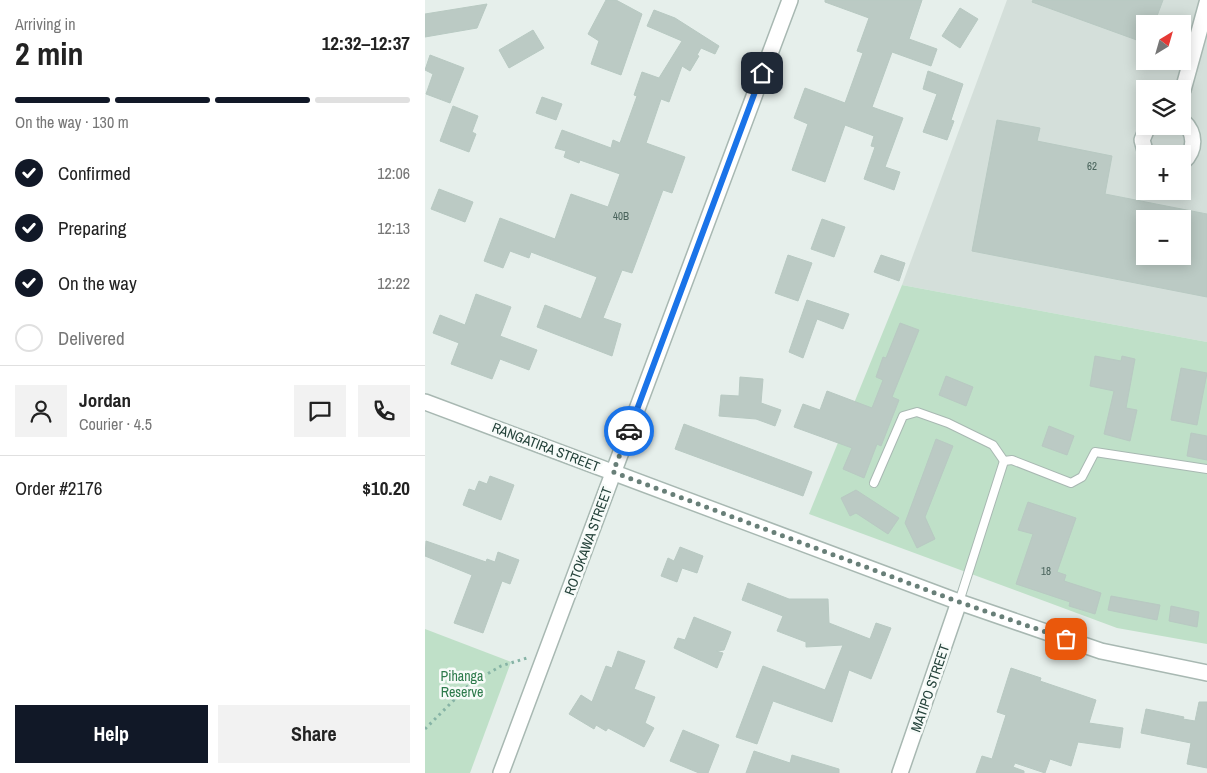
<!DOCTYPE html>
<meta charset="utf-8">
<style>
:root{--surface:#fff;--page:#f2f2f2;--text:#222;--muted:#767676;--line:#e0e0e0;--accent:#111827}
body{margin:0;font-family:"Archivo Narrow",sans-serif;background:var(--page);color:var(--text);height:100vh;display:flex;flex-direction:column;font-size:19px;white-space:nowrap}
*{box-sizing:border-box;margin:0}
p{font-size:16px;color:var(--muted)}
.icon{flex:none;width:28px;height:28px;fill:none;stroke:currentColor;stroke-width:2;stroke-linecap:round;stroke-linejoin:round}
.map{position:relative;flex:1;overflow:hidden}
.drawer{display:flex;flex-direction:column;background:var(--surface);width:425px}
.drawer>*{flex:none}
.needle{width:32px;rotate:37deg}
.fabs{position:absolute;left:711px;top:15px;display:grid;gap:10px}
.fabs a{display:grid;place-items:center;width:55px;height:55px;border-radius:0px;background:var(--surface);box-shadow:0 2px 12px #0003;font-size:25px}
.pin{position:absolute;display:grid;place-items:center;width:42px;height:42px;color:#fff;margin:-21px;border-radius:10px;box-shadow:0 2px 8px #0006}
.courier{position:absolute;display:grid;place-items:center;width:50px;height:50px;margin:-25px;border:4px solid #1a73e8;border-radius:50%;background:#fff;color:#222;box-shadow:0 1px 6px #0007}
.overview em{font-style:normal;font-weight:700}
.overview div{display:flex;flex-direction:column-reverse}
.overview{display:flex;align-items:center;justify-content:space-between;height:85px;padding:0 15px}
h1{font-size:32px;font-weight:700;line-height:38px}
.bar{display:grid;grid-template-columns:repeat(4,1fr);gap:8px 5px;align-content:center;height:60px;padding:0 15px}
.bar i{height:6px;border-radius:4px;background:var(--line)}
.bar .on{background:var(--accent)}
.bar p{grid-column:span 4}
.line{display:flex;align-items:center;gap:12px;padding:0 15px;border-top:1px solid var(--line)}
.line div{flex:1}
.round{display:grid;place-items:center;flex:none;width:52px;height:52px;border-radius:0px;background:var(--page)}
ol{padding:0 15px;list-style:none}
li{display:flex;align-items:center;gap:15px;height:55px}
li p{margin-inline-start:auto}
li .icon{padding:5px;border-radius:50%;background:var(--accent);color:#fff;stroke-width:4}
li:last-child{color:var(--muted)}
li i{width:28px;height:28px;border:2px solid var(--line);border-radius:50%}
.primary-button{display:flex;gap:10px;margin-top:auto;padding:10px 15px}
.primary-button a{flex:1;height:58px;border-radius:0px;background:var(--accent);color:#fff;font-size:20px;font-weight:700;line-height:58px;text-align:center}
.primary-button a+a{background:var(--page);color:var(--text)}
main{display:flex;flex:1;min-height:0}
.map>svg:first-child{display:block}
.built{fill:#d4dfda;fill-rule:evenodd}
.green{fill:#bfe0c8}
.building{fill:#bbcac4;stroke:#b8c9c2;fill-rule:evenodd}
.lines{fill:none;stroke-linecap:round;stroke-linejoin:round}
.lane-casing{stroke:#a8b8b2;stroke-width:10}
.street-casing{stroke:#a8b8b2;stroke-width:18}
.path{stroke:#86b3a5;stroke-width:3;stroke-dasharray:2.5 4;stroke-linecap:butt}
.lane{stroke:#fff;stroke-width:8}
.street{stroke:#fff;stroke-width:15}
.done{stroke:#687f78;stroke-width:5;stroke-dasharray:0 9}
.route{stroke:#1a73e8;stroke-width:6}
.labels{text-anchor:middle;stroke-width:5;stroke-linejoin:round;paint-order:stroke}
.number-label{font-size:11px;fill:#4a645c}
.street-label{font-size:14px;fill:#24423a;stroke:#f7fbf9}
.park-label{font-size:14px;fill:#2d7a4b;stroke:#f7fbf9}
</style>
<main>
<section class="drawer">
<div class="overview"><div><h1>2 min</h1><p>Arriving in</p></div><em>12:32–12:37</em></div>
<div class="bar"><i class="on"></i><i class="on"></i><i class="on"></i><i></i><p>On the way · 130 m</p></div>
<ol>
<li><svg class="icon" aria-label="check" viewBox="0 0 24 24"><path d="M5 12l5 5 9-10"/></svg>Confirmed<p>12:06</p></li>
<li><svg class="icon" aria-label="check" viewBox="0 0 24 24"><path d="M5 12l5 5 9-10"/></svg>Preparing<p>12:13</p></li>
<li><svg class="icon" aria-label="check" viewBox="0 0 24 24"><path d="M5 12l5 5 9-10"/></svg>On the way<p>12:22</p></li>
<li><i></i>Delivered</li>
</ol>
<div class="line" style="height:90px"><a class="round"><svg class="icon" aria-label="person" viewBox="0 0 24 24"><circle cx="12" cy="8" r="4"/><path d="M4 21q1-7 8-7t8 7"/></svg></a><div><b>Jordan</b><p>Courier · 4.5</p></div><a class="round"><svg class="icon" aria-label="chat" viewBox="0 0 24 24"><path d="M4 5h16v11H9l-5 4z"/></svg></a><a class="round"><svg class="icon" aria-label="phone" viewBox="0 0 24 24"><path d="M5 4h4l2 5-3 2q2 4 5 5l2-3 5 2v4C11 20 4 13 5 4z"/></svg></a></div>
<div class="line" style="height:65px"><div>Order #2176</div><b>$10.20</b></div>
<div class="primary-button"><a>Help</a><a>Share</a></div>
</section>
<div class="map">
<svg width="782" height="773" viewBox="0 0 782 773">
<rect width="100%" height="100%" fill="#e6efeb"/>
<path class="built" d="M582 0H782V342L477 285ZM720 24H758V61H720ZM720 89H758V126H720ZM720 154H758V191H720ZM720 219H758V256H720Z"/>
<g class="green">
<path d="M477 285 782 342V644L692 628 384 514Z"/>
<path d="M0 629 86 662 45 773H0Z"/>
</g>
<g class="building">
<path d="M181 0H191L217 14 196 75 166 64 174 41 163 34Z"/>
<path d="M400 0H497L484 39 512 49 506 66 467 52 447 107 478 118 460 167 475 172 469 190 439 179 450 147 446 146 449 136 420 125 400 182 367 170 383 124 369 118 380 88 420 103 438 53 432 51 444 18 400 2Z"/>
<path d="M608 0H738L729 24H720V43L607 2Z"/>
<path d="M62 4 52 28 0 37V14Z"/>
<path d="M535 8 553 19 535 48 517 36Z"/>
<path d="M229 10 250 18 294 46 290 54 276 48 272 55 274 56 265 71 257 66 244 102 236 99 221 143 260 157 247 193 238 190 207 273 197 270 178 318 196 324 187 356 112 327 120 305 156 319 172 277 106 252 104 258 85 251 78 268 59 261 75 218 130 239 146 194 183 207 195 174 155 160 154 163 139 157 141 151 130 148 137 130 186 148 188 140 195 143 212 96 209 95 217 72 234 78 257 41 222 26Z"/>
<path d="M108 30 119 48 84 68 74 50Z"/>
<path d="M5 55 39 68 25 103 1 94 8 74 0 70Z"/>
<path d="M503 71 538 84 526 120 529 121 522 140 498 132 512 94 498 89Z"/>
<path d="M117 97 137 104 131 120 111 113Z"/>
<path d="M28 106 53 116 47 132 51 134 44 152 15 141Z"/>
<path d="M572 120 615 128 612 141 687 156 680 194 782 214V297L547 251ZM720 219H758V256H720Z"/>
<path d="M14 189 48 202 40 222 6 209Z"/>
<path d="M397 219 420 227 409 257 386 249Z"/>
<path d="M363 255 387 263 373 301 350 293Z"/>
<path d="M456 255 480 263 474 281 449 272Z"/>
<path d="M51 294 86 307 75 336 112 350 104 370 75 359 67 379 26 364 34 343 8 333 15 315 40 325Z"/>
<path d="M382 300 424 314 418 329 392 319 378 358 364 352Z"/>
<path d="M475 323 494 330 467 397 474 400 456 446 452 444 439 478 418 469 427 448 369 427 378 404 395 410 402 391 447 408 458 380 451 377 458 357 461 358Z"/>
<path d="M670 356 696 361 697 356 710 359 701 408 712 410 705 441 679 434 689 391 665 386Z"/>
<path d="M756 368 782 373 772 425 746 420Z"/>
<path d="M521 376 548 387 541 406 514 395Z"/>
<path d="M315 377 338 379 336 403 356 410 350 426 331 419 294 416 296 395 314 396Z"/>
<path d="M259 424 387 472 378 496 250 449Z"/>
<path d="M624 426 649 436 642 455 617 446Z"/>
<path d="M766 433 782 436V460L762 456Z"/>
<path d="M511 439 528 446 500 517 510 539 492 548 480 523Z"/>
<path d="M65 476 89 485 76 520 38 505 44 489 50 491 54 481 62 484Z"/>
<path d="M431 490 474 518 463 534 431 513 425 516 416 498Z"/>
<path d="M603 502 651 518 632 572 641 575 639 581 676 593 670 614 644 606 645 602 591 584 608 534 593 530Z"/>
<path d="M1 541 61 562 62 559 70 562 73 552 94 560 85 584 77 581 58 633 29 623 47 575 0 556Z"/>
<path d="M255 547 278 556 272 573 257 568 252 582 236 576 243 558 249 561Z"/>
<path d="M323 583 364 599H403L404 623 445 639 451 623 466 628 446 679 424 670 407 722 348 701 332 744 311 737 338 666 400 690 418 645 381 647V642L352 631 358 616 317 600Z"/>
<path d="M686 596 735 605 732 620 683 610Z"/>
<path d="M746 606 774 612 772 627 744 621Z"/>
<path d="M269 617 306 632 299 650 291 651 298 653 292 668 249 648 253 638 260 640Z"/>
<path d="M193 651 220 661 209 689 230 697 220 723 229 728 219 747 183 728 181 731 171 725 169 729 144 714 156 695 167 702 181 666 187 668Z"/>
<path d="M586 668 616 678 615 681 671 700 664 723 698 728 695 748 653 742 646 766 625 759 620 773 590 763 588 767 599 771V773H551L557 756 567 759 581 715 572 712Z"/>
<path d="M774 702H782V768L762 764 766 743 716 733 721 709 759 717 758 719 770 721Z"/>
<path d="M258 730 294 745 283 773H274L245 761Z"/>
<path d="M329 751 365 763 367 755 414 769V773H321Z"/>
</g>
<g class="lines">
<defs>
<g id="lane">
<path d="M449 483 478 416 492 412 523 423 568 445 579 461"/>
<path d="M534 602 579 461 587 460 646 483 657 477 670 452 782 469"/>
</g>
<g id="street">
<path d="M758 90 782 3"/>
<path d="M758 121C771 133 771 150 758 162"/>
<path d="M721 154 717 140 723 126"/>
<path d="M0 402 534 602 676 651 782 673"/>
<path d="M76 773 365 0"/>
<path d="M475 773 534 602"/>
</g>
</defs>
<use href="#lane" class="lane-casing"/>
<use href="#street" class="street-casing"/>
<path class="path" d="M0 729 45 684 76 666 102 658"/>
<use href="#lane" class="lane"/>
<use href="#street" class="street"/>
</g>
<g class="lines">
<path class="done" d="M204 431 188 472 534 602 641 639"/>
<path class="route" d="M204 431 337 73"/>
</g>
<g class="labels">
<g class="number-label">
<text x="667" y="170">62</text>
<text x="196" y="220">40B</text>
<text x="621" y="575">18</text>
</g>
<g class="street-label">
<text transform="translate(121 447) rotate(21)" y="5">RANGATIRA STREET</text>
<text transform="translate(163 541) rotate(-70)" y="5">ROTOKAWA STREET</text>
<text transform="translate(505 688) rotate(-71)" y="5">MATIPO STREET</text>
</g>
<g class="park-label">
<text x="37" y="681">Pihanga<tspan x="37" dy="16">Reserve</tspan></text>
</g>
</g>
</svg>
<div class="fabs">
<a><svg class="needle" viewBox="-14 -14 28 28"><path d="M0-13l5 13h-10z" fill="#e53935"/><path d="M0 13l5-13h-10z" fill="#767676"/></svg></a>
<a><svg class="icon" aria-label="layers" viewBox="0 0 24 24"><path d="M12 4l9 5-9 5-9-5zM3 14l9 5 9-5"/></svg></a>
<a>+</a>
<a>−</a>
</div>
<div class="pin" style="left:641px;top:639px;background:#ea580c"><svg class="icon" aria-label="bag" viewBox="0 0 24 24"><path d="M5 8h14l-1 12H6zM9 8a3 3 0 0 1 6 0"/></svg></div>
<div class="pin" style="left:337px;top:73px;background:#1f2937"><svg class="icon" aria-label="home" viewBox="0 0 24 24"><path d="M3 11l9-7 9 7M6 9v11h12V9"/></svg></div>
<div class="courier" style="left:204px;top:431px"><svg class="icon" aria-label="car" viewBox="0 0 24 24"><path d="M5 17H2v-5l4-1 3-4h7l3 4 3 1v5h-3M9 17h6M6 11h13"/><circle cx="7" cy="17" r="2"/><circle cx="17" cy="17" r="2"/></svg></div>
</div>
</main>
